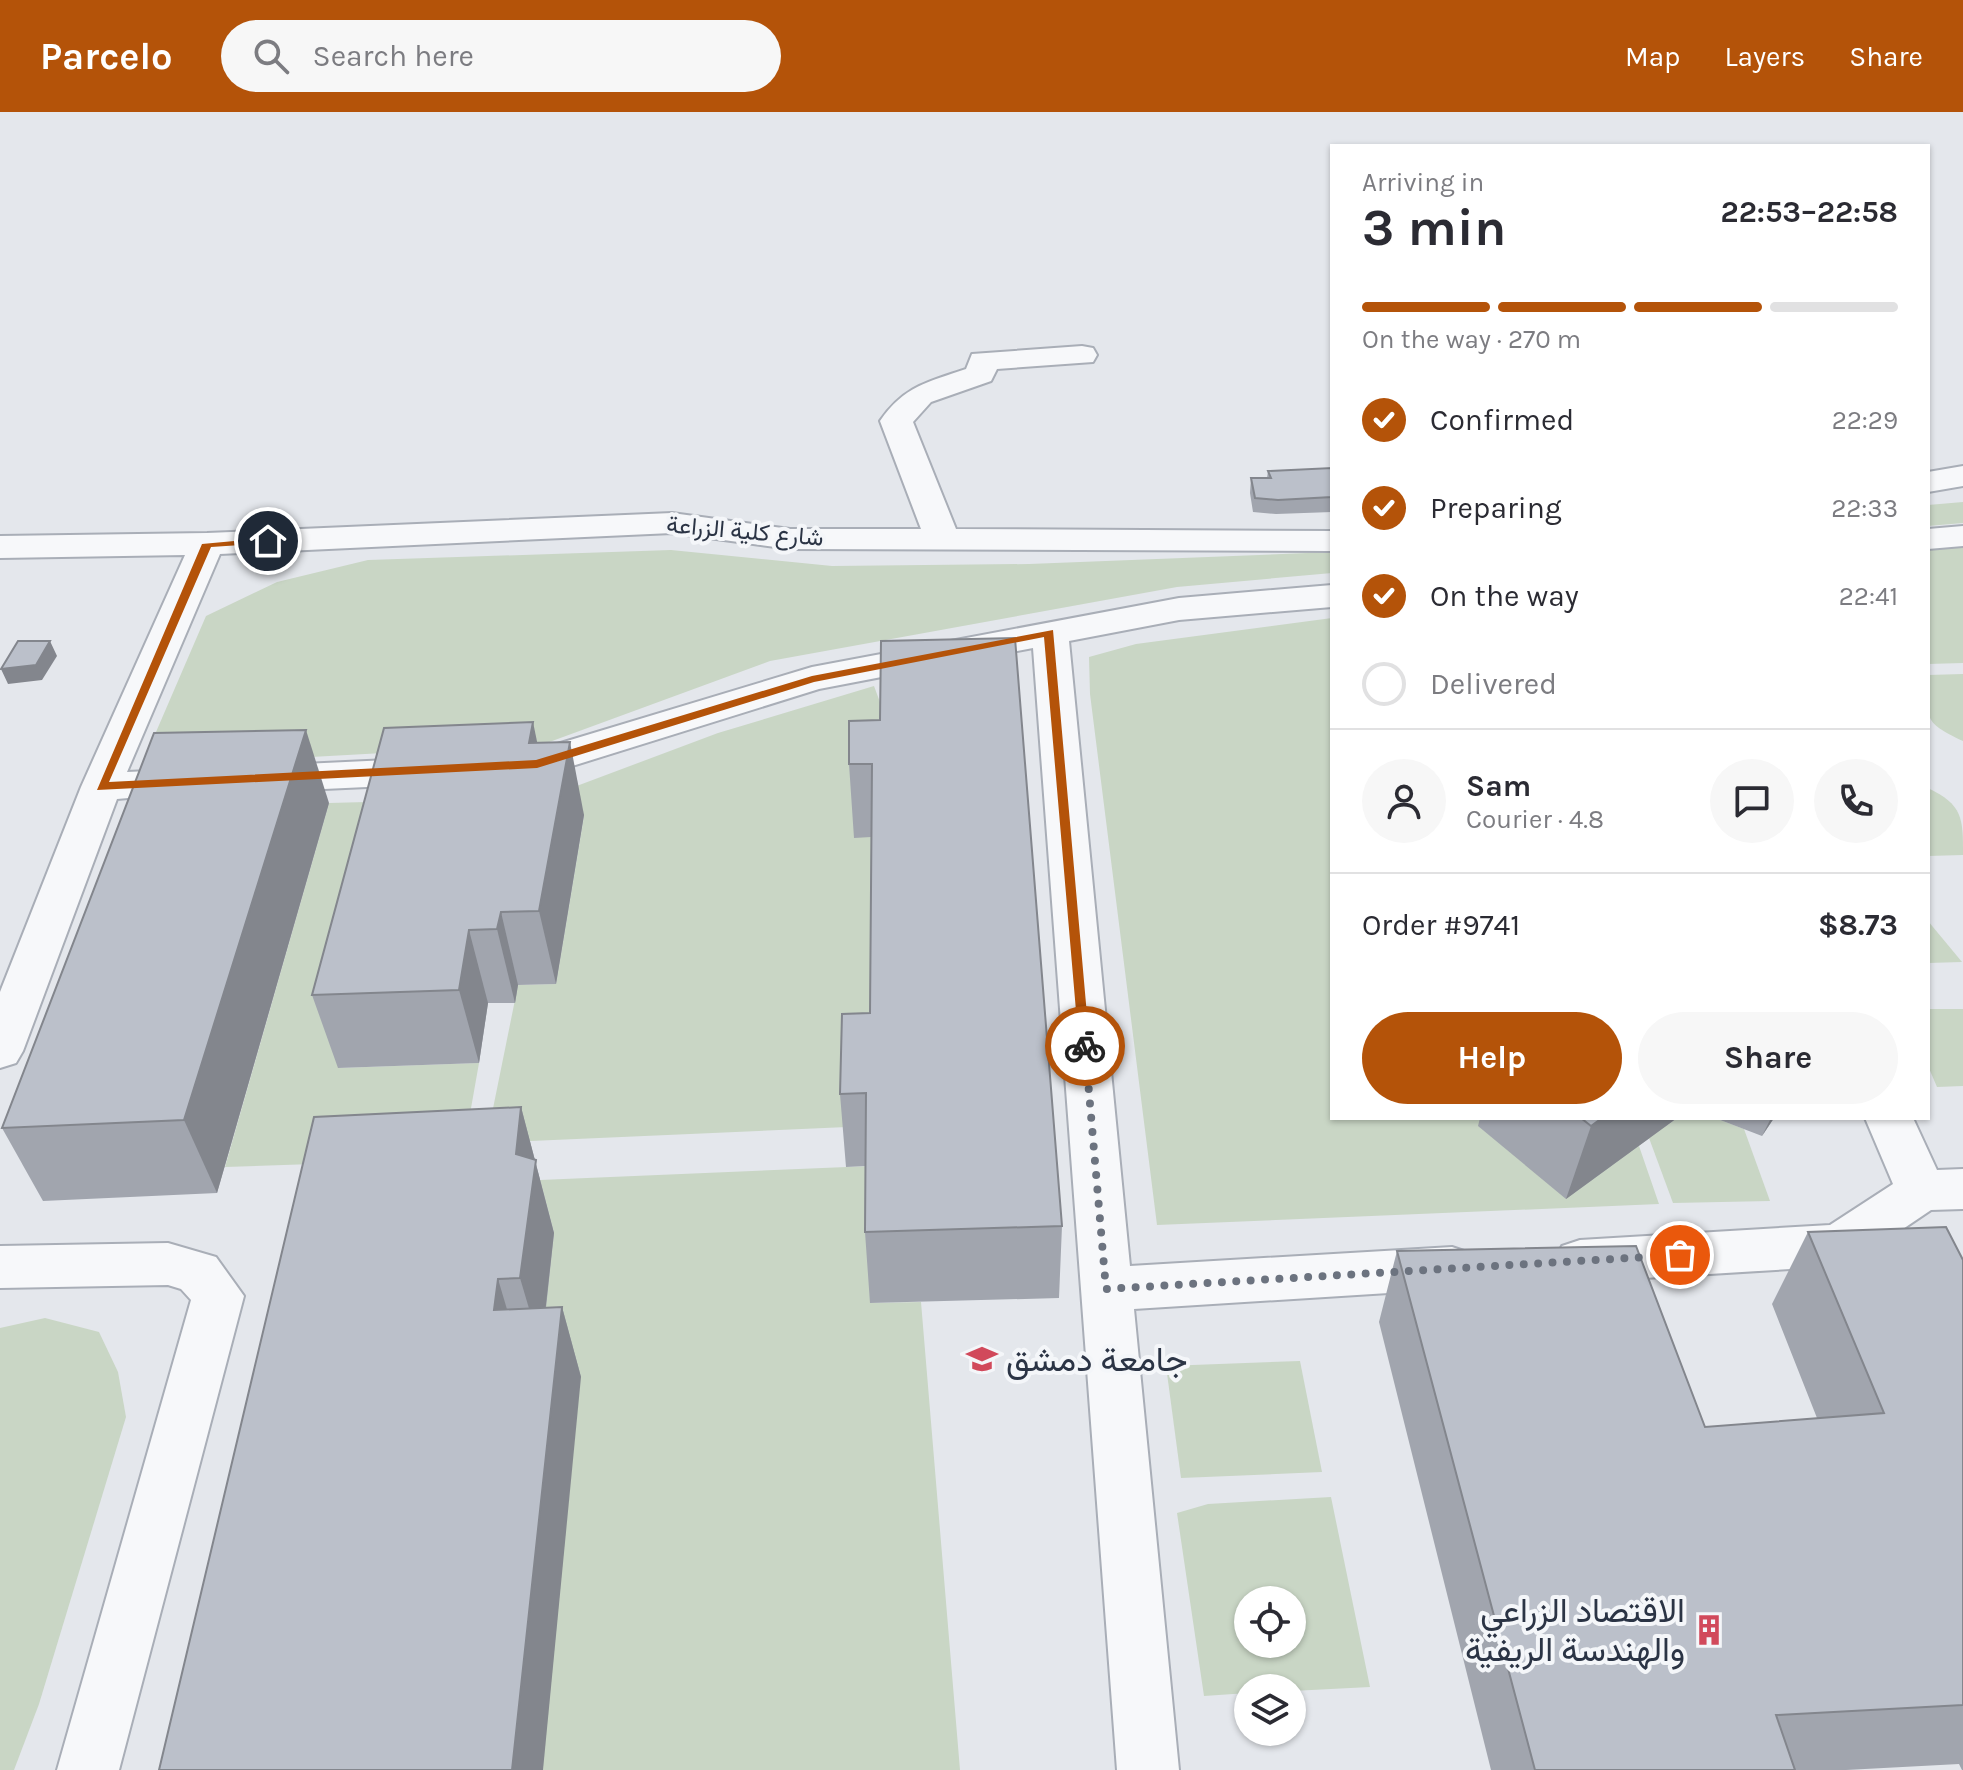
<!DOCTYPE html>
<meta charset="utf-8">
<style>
:root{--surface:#fff;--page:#f7f7f7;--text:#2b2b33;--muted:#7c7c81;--line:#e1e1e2;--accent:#b45309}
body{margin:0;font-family:Karla,Vazirmatn,sans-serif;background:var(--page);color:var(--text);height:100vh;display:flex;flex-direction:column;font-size:30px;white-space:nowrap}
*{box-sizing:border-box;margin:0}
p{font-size:26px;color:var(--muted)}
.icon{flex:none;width:44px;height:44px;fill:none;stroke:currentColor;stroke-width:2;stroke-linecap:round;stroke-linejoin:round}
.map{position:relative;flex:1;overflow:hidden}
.panel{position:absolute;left:1330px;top:32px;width:600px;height:976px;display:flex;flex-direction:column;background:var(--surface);border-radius:0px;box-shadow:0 2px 6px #0004}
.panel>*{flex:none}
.buttons{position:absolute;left:1234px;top:1474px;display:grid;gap:16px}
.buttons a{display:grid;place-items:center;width:72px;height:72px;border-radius:50%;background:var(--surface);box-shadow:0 2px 6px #0004;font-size:40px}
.pin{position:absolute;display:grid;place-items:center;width:68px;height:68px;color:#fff;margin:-34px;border:4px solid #fff;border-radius:50%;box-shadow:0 2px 8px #0007}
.courier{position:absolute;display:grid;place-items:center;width:80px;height:80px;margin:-40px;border:6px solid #b45309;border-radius:50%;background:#fff;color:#222;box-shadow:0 2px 10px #0007}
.headline em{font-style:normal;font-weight:700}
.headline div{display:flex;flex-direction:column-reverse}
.headline{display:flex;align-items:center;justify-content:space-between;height:136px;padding:0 32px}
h1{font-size:52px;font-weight:700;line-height:60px}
.bar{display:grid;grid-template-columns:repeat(4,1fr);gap:12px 8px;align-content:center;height:96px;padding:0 32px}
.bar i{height:10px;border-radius:6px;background:var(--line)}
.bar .active{background:var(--accent)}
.bar p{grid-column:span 4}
.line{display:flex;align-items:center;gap:20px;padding:0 32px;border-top:2px solid var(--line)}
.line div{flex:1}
.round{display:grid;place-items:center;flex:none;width:84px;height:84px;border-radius:42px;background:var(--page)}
ol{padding:0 32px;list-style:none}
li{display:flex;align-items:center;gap:24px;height:88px}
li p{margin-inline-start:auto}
li .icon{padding:8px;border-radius:50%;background:var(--accent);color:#fff;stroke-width:4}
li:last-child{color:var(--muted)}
li i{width:44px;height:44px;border:4px solid var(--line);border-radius:50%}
.button{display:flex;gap:16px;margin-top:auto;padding:16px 32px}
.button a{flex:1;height:92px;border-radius:48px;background:var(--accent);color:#fff;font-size:32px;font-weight:700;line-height:92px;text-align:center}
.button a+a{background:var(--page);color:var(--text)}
header{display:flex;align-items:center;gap:48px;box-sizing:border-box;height:112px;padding:0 40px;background:var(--accent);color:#fff}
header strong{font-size:38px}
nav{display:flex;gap:44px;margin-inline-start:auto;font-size:28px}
.search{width:560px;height:72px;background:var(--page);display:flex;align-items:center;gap:20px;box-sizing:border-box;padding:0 28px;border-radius:44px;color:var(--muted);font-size:30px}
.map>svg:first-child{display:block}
.green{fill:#c9d6c5;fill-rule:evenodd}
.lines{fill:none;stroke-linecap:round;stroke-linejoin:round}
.minor-casing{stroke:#a9aeb7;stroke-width:4}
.minor{fill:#f7f8fa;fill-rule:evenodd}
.wall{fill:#a1a5ae}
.shaded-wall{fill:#83868d}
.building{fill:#bbc0ca;stroke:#83868d;stroke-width:2}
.route{fill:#b45309}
.done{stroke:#6c737f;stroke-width:8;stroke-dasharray:0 14.4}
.labels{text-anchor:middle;stroke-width:8;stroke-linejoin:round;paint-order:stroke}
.far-street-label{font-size:24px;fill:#2b3445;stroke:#f4f6f9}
.near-poi-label{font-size:34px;fill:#2b3445;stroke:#f4f6f9;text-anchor:start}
</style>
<header>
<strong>Parcelo</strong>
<div class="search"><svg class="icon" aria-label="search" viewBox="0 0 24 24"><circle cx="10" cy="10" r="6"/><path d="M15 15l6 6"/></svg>Search here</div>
<nav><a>Map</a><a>Layers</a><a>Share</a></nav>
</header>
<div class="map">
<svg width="1963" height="1658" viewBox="0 0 1963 1658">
<rect width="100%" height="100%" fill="#e4e7ec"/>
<g class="green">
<path d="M1963 390V411L1928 414V393Z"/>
<path d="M1963 435V551L1928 552V437Z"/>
<path d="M671 438 832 454 1029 452 1332 440V461L1177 475 770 549 544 632 293 646 198 644 156 620 206 504 277 470 368 448Z"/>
<path d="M1332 506V1006H1492L1639 1034 1659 1092 1157 1113 1090 582 1089 545 1136 532Z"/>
<path d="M1963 562V629C1921 609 1928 607 1928 563Z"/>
<path d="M874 574 884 601 876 725 875 975 847 1015 486 1031 518 873 556 872 584 704 574 675 718 621Z"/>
<path d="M1928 676C1963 693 1963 706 1963 743L1928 744Z"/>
<path d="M404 689 339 956 479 951 462 1047 225 1055 329 691Z"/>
<path d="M1928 809 1962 850 1928 851Z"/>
<path d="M1928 897H1963V974L1937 975 1928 954Z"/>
<path d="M1677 1006H1715L1744 1017 1770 1089 1673 1091 1649 1026Z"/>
<path d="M871 1054 870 1191 921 1190 960 1658H543L541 1237 554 1121 540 1068Z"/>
<path d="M45 1206 99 1220 118 1260 126 1305 39 1592 14 1658H0V1216Z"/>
<path d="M1300 1249 1322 1360 1181 1366 1166 1254Z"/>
<path d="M1331 1385 1370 1575 1292 1579V1576H1248V1581L1204 1584 1177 1401 1208 1392ZM1248 1488H1292V1532H1248Z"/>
</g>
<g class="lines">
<defs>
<g id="minor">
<path d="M1082 234 1093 236 1097 243 1093 250 997 257 991 269 931 290 913 310 956 417 1332 419V439L790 437 672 421 220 442 127 660 195 657 209 661 215 670 209 679 117 687 23 939 16 951 0 956V880L81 675 185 443 0 446V424L207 421 672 401 790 417H921L880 309C904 274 928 270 966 257L972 242Z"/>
<path d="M1963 354V374L1928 380V360Z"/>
<path d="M1963 414V434L1928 437V417Z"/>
<path d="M1332 473V495L1179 508 1069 529 1130 1154 1452 1135 1470 1141 1478 1156 1470 1171 1452 1177 1134 1197 1179 1658H1117L1033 536 819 577 537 665 515 667 501 663 495 654 501 645 534 639 812 555 1179 486Z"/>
<path d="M431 646 445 650 451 659 445 668 431 672 260 680 246 676 240 667 246 658 260 654Z"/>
<path d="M1865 1006H1913L1937 1058 1963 1057V1097L1931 1098 1857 1148 1839 1154 1580 1170 1562 1164 1554 1149 1562 1134 1580 1128 1830 1113 1893 1072Z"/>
<path d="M168 1131 216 1145 244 1184 119 1658H57L191 1188 181 1177 168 1173 0 1176V1134Z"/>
</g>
</defs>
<use href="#minor" class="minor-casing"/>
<use href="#minor" class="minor"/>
</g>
<g class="wall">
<path d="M1332 356V400L1276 402 1253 400 1250 381 1251 366H1267L1268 359Z"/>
<path d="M880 608 1062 1114 1059 1186 870 1191 865 1120 866 1054 846 1055 840 982 870 901 871 725 854 726 849 652Z"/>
<path d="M537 631 584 703 556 872 518 873 515 891H488L479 951 338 956 312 883Z"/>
<path d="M329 691 217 1081 43 1089 2 1016Z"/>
<path d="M521 995 554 1121 546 1196 562 1195 581 1265 159 1658Z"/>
<path d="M1480 1006H1677L1566 1087 1478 1014Z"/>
<path d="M1715 1006H1774L1762 1024Z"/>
<path d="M1808 1120 1963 1148V1658H1962L1959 1652 1846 1658H1491L1379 1210 1397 1139 1705 1315 1817 1306 1772 1192Z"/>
</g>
<g class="shaded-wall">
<path d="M50 529 57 544 42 568 8 572 1 557Z"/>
<path d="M533 610 548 683 529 631Z"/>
<path d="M306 618 329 691 217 1081 184 1008Z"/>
<path d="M570 630 584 703 556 872 539 799Z"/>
<path d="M501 800 518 873 515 891 497 817Z"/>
<path d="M469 818 488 891 479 951 459 878Z"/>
<path d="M521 995 554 1121 541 1237 520 1166 516 1042Z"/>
<path d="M1602 1006H1677L1566 1087 1591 1014Z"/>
<path d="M1771 1006H1774L1762 1024Z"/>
<path d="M498 1167 519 1238 494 1198Z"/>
<path d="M562 1195 581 1265 543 1658H512Z"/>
</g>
<g class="building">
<path d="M1332 356V385L1278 388 1255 386 1251 366H1271L1268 359Z"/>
<path d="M1015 526 1062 1114 865 1120 866 981 840 982 842 902 870 901 872 652H849V609L880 608 881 529Z"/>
<path d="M18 529H50L36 553 1 557Z"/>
<path d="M533 610 529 631 570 630 539 799 501 800 497 817 469 818 459 878 312 883 384 616Z"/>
<path d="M306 618 184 1008 2 1016 154 621Z"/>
<path d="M521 995 516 1042 536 1048 520 1166 498 1167 494 1198 562 1195 512 1658H159L314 1005Z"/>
<path d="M1581 1006H1602L1591 1014Z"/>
<path d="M1946 1115 1963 1148V1593L1776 1603 1795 1658H1535L1397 1139 1636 1134 1705 1315 1884 1301 1808 1120Z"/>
</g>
<path class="route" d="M268 426 272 431 211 435 109 670 536 648 812 564 1053 518 1090 937 1085 939 1079 934 1044 525 814 570 537 656 97 678 202 432Z"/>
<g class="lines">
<path class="done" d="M1085 934 1106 1177 1680 1143"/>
</g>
<defs>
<symbol id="university-bare" viewBox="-9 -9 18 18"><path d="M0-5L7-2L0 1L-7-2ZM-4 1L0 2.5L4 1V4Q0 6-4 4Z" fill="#d1495b" stroke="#f4f6f9" stroke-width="2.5" paint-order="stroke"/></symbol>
<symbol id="building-bare" viewBox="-9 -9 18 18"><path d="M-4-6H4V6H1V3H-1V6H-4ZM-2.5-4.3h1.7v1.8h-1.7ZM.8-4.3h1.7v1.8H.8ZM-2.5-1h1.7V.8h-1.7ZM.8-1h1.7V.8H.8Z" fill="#d1495b" stroke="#f4f6f9" stroke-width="2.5" paint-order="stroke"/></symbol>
</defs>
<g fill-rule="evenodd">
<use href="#university-bare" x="960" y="1225" width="44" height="44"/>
<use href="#building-bare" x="1687" y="1496" width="44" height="44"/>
</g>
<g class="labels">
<g class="far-street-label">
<text transform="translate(745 419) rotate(5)" y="8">شارع كلية الزراعة</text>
</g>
<g class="near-poi-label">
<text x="1006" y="1259">جامعة دمشق</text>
<text x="1685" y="1510" text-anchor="end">الاقتصاد الزراعي<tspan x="1685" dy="39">والهندسة الريفية</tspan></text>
</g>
</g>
</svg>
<div class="buttons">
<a><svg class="icon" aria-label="locate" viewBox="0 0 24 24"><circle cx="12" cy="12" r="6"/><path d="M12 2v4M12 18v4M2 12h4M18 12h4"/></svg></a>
<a><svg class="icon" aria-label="layers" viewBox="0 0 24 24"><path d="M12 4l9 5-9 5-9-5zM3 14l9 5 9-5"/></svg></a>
</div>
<div class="pin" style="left:1680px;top:1143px;background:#ea580c"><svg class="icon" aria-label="bag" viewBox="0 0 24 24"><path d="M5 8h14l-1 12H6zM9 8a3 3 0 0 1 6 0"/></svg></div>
<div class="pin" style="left:268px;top:429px;background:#1f2937"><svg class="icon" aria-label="home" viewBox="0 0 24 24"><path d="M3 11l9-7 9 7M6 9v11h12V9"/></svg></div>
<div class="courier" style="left:1085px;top:934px"><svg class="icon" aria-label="bike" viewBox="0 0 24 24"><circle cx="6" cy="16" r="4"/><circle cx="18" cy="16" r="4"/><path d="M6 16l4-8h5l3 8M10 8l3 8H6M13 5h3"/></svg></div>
<section class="panel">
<div class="headline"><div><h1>3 min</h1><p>Arriving in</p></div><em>22:53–22:58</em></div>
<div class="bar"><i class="active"></i><i class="active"></i><i class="active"></i><i></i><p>On the way · 270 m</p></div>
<ol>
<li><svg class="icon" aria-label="check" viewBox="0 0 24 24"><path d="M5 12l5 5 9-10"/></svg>Confirmed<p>22:29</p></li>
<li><svg class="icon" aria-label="check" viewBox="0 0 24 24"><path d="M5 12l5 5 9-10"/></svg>Preparing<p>22:33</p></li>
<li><svg class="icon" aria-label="check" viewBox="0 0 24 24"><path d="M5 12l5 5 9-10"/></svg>On the way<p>22:41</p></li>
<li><i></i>Delivered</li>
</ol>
<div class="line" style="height:144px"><a class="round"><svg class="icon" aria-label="person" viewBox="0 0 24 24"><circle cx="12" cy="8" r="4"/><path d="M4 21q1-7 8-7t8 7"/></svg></a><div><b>Sam</b><p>Courier · 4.8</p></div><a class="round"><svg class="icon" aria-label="chat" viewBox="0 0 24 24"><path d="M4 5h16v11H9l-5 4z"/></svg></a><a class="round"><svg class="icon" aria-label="phone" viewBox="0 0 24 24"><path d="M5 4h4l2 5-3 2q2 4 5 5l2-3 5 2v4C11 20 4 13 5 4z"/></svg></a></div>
<div class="line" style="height:104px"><div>Order #9741</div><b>$8.73</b></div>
<div class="button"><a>Help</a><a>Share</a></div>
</section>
</div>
